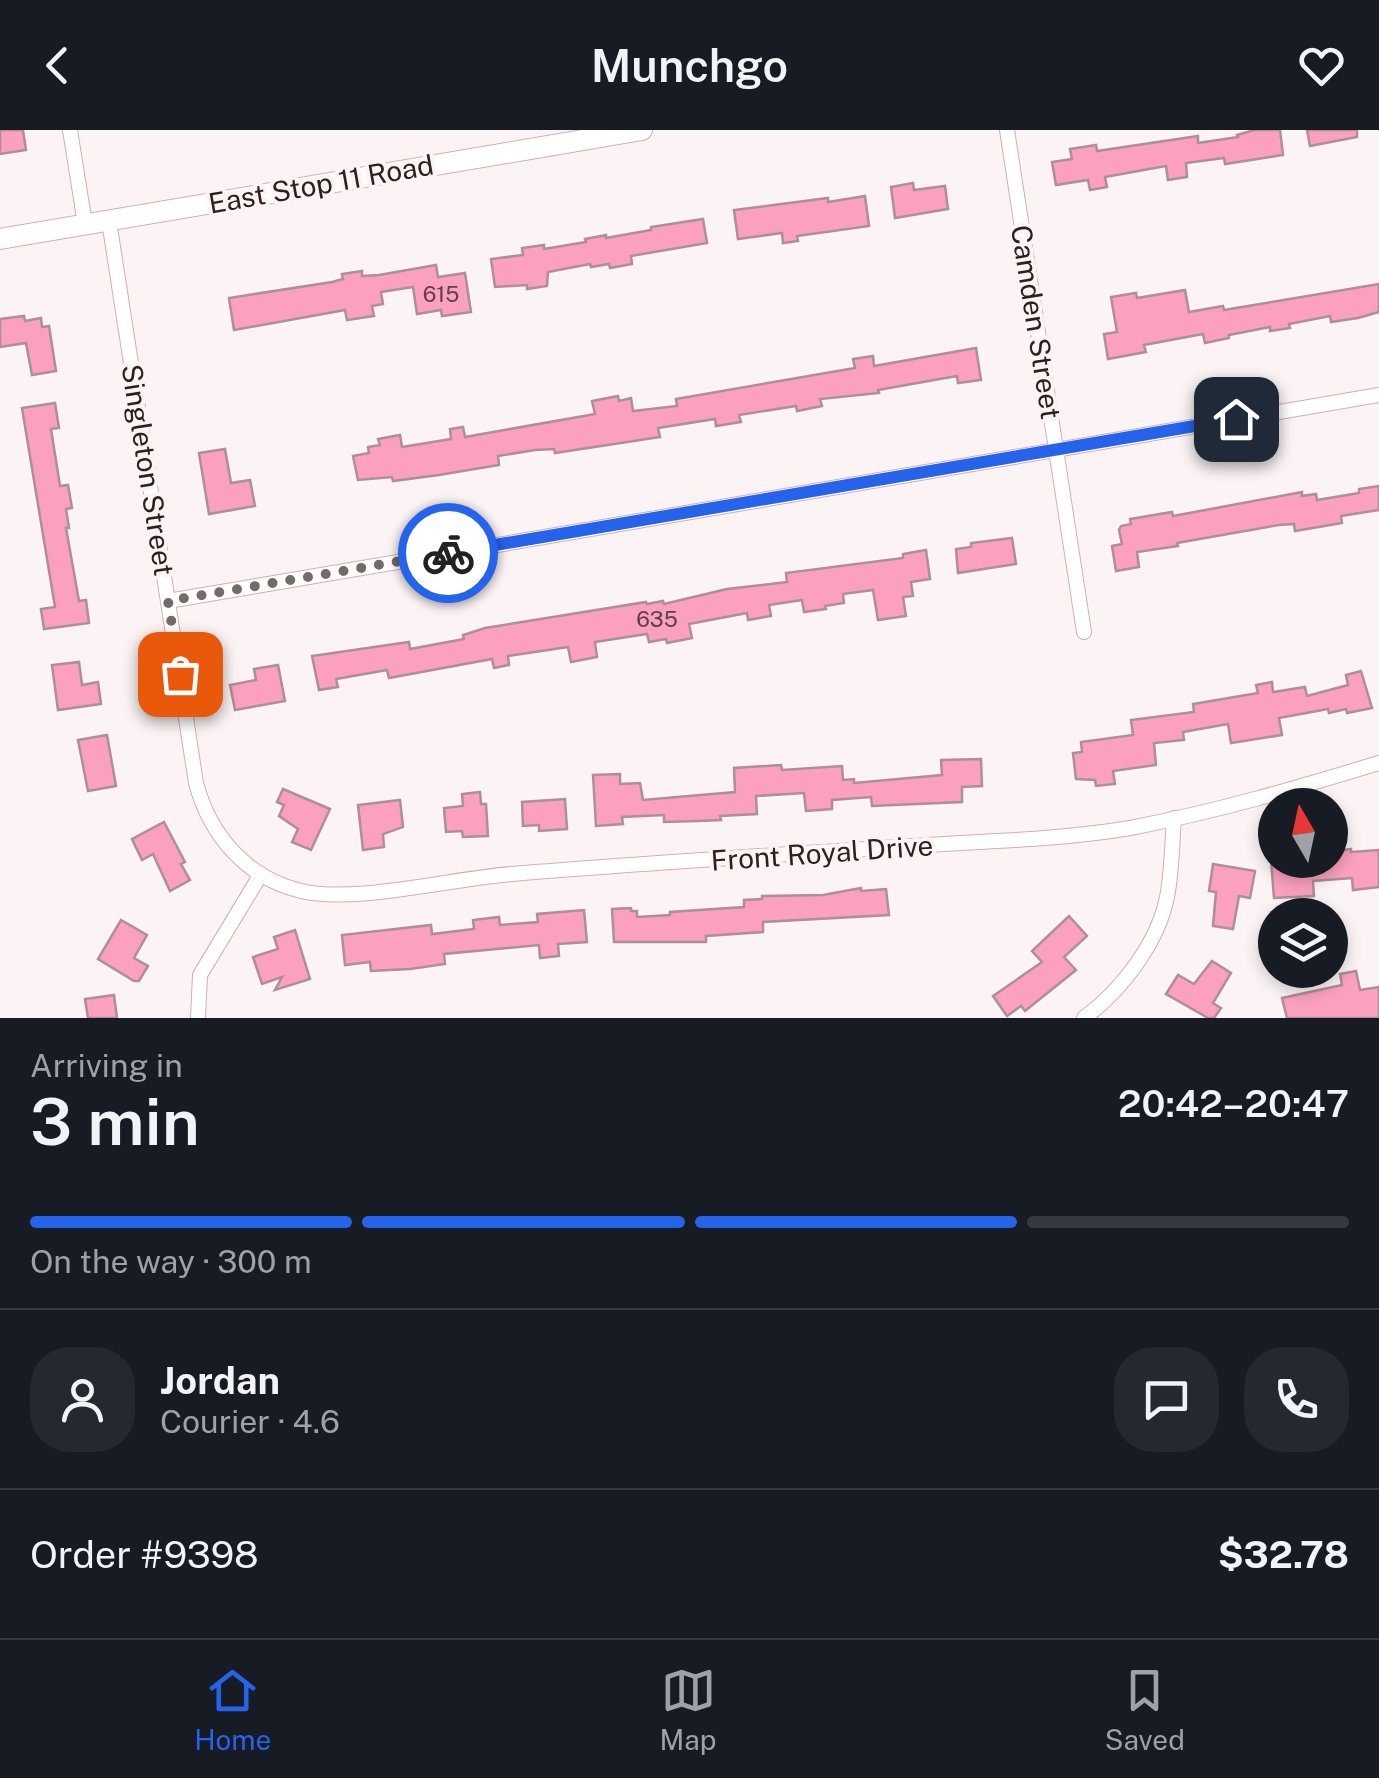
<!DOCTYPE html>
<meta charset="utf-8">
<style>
:root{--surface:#171b24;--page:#242831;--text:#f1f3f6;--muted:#9ea1a6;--line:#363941;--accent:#2563eb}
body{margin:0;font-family:"Public Sans",sans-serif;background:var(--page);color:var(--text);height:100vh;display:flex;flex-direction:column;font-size:38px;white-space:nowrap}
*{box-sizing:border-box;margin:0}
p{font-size:32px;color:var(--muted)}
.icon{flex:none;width:55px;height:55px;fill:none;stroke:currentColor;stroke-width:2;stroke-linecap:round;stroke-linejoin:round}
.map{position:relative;height:888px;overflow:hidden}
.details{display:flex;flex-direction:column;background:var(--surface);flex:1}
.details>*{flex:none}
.needle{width:65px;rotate:351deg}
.controls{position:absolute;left:1258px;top:658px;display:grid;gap:20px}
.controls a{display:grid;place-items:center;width:90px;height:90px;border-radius:50%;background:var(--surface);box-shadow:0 5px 15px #0003;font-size:50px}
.pin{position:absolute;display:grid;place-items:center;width:85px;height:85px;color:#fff;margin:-42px;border-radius:20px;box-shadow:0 5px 15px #0006}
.courier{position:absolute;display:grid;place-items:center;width:100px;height:100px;margin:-50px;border:8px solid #2563eb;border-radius:50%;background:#fff;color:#222;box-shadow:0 2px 12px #0007}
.overview em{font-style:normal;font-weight:600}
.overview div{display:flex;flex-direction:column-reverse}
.overview{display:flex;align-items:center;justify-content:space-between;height:170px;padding:0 30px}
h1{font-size:65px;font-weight:600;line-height:75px}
.bar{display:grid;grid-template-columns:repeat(4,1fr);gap:15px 10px;align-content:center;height:120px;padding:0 30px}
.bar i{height:12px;border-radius:8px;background:var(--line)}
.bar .current{background:var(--accent)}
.bar p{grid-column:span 4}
.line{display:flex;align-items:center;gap:25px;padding:0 30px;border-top:2px solid var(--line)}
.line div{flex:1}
.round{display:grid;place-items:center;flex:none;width:105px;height:105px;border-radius:40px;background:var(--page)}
header{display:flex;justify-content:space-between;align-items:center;height:130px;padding:0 30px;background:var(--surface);font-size:45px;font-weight:600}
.dock{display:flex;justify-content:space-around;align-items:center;height:140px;border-top:2px solid var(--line);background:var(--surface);font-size:28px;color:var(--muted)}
.dock a{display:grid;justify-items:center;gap:5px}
.dock .current{color:var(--accent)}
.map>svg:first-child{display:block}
.building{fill:#fba1bd;stroke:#ae8e97;stroke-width:2.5}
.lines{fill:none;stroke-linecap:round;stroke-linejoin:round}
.minor-casing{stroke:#d2afae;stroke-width:16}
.secondary-casing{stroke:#d2afae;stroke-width:22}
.minor{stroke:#fff;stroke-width:14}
.secondary{stroke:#fff;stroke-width:20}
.done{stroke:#756a6a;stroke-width:10;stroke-dasharray:0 18}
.route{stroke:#2563eb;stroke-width:12}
.labels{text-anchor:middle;stroke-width:8;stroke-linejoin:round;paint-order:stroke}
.number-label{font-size:22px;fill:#604046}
.street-label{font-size:28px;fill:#2d201f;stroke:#fcf4f4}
</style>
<header><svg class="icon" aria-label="back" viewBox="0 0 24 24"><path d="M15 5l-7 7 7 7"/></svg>Munchgo<svg class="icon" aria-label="heart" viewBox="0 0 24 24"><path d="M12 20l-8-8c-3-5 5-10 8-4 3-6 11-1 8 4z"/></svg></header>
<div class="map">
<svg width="1379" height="888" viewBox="0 0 1379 888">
<rect width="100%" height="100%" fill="#fcf4f4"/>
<g class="building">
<path d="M0 0H23L26 20 0 24Z"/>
<path d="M1254 0H1280L1283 25 1225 34 1224 28 1186 33 1187 47 1168 50 1166 36 1105 47 1107 57 1090 60 1088 50 1056 55 1052 32 1072 29 1070 19 1096 15 1097 21 1198 6V13L1238 7 1237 5Z"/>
<path d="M1307 0H1357V7L1310 16Z"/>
<path d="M913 53 914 60 945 56 948 79 895 88 891 57Z"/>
<path d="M865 66 869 96 797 106 798 111 783 113 782 103 738 109 734 80 828 68V72Z"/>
<path d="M703 89 707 113 631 126 632 134 610 138 609 134 591 137 590 134 548 142 547 156 527 159V155L495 157 491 129 523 125 522 118 544 115V119L586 112 585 109 606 105V108L651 100V97Z"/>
<path d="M436 135 438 147 465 143 471 182 442 186 441 180 417 184 413 157 381 162 383 174 372 176 374 186 347 190 345 180 234 200 229 168 332 152 343 149 342 144 362 141V146L379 145Z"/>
<path d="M1379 154V182L1358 188 1331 192 1330 186 1289 194 1290 198 1270 201V197L1229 205V208L1205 213 1203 204 1144 215 1146 222 1108 229 1104 204 1117 202 1111 167 1136 163 1137 168 1185 160 1189 182 1223 176 1224 180Z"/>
<path d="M24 186 25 191 41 188 42 197 49 196 56 241 32 245 26 213 0 217V189Z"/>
<path d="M976 218 981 250 958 253 957 246 878 260 879 263 820 269 822 276 797 281 796 276 739 285 741 292 716 296 715 289 658 298 660 307 555 323 554 319 535 320 498 326 499 335 439 345 393 351 392 347 358 350 353 326 369 323 368 317 380 315 378 309 400 305 402 317 451 309 450 299 463 297 465 307 595 284 592 271 618 266 619 271 631 268 633 281 677 276 676 269 855 238 853 229 873 226 874 236Z"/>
<path d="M55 273 59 298 51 299 60 356 68 355 72 378 66 379 69 398H66L79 471 86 470 89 493 44 499 41 479 55 477 22 278Z"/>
<path d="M225 319 231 353 250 350 255 376 209 384 199 323Z"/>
<path d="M1379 356V380L1341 386 1342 393 1295 401 1294 394 1279 395 1177 413 1178 416 1137 422 1139 437 1116 441 1112 416 1122 414 1119 400 1121 396 1131 394 1130 389 1172 382 1173 386 1302 362V366L1316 364 1317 370 1359 363V359Z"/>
<path d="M1012 408 1016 434 958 443 956 419 971 417V413Z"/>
<path d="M926 420 930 449 911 452 913 466 903 467 906 486 878 490 873 460 843 464 844 473 825 476 826 479 804 482 802 470 769 475 771 486 748 490 747 483 689 494 692 508 667 513 666 509 649 512 647 504 595 512 597 527 571 532 568 517 508 526 509 535 494 538 492 529 389 548 387 540 336 549 338 557 319 560 312 526 409 512 410 519 464 509 463 505 485 498 646 472 647 474 663 471 664 474 727 459 787 452 786 443 903 428V424Z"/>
<path d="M79 532 82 555 98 552 101 574 58 580 52 535Z"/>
<path d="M278 535 285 571 235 580 230 555 256 550 254 539Z"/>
<path d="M1361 541 1372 578 1347 583 1346 579 1329 583 1328 579 1279 588 1282 605 1231 613 1228 594 1183 602 1184 610 1154 613 1156 635 1113 641 1115 654 1096 656 1095 650 1076 649 1073 623 1082 622 1081 612 1133 605 1131 590 1194 582 1193 574 1258 563 1256 555 1272 552 1273 562 1305 557 1307 566 1348 555 1346 545Z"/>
<path d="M107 605 116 656 88 661 78 610Z"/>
<path d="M981 629 982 656 962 657V672L872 676 871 667 832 670V679L806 681 804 663 756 666 757 684 720 686 721 690 698 691 664 692V685L622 687 623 694 596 696 593 645 620 644V654L640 653 643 670 735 662 734 638 781 635 782 640 842 636 843 650 854 649V653L942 645 941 630Z"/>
<path d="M283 659 330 679 311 720 292 712 298 699 279 686 284 675 277 672Z"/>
<path d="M480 662 481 674H486L488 706 463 707 462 701 446 702 444 678 463 676 462 664Z"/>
<path d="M565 669 567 699 539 701V695L523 696 522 672Z"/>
<path d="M400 670 403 697 383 704 384 717 363 720 358 675Z"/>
<path d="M1330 681H1341L1344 720 1351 719V722L1379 720V757L1353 760 1352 748 1313 751 1314 766 1274 768 1271 730H1286V738L1325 735V730H1330Z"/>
<path d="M164 692 185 732 181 734 190 750 170 761 153 724 142 730 132 709Z"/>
<path d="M1213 734 1255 741 1250 768 1239 766 1233 799 1213 796 1216 762 1209 761Z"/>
<path d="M861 758V761L886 759 889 785 763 792V802L706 806V812H614L612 779 631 778V781H637V787L670 785V782L744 777V770L762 769V766L823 765Z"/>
<path d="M584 780 587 812 558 814 559 826 540 828 539 815 444 824 445 834 410 839 371 841 370 832 345 835 342 805 431 795 432 804 474 799 473 790 499 787 500 795 538 792 537 784Z"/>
<path d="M1069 786 1087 806 1064 827 1076 840 1025 881 1021 876 1007 886 993 866 1042 832 1032 821Z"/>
<path d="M121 790 147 805 134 828 148 836 139 851H134L98 829Z"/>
<path d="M295 800 310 849 275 860 282 847 262 854 253 827 278 819 274 807Z"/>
<path d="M1212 831 1231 843 1213 873 1221 878 1214 888H1208L1166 864 1178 845 1194 854Z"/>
<path d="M1356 841 1360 860 1379 857V888H1287L1282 868 1342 855 1340 844Z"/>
<path d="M114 865 117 888H88L85 869Z"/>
</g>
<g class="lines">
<defs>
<g id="minor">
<path d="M70 0 85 94"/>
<path d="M1007 0 1084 502"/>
<path d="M109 91 196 653C210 706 247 748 301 761 355 774 454 748 512 744 645 733 779 725 912 716 984 711 1059 710 1130 698 1215 682 1297 658 1379 633"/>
<path d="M168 471 1379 265"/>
<path d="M198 888 200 845 261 744"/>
<path d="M1084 888C1121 861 1158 813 1167 767 1172 742 1172 714 1174 688"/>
</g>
<path id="secondary" d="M0 109 642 0"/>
</defs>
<use href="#minor" class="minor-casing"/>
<use href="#secondary" class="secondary-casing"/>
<use href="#minor" class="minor"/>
<use href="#secondary" class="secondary"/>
</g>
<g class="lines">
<path class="done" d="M180 544 168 471 448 423"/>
<path class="route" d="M448 423 1236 289"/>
</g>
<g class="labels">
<g class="number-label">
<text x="441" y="172">615</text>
<text x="657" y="497">635</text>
</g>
<g class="street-label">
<text transform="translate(321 54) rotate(-10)" y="10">East Stop 11 Road</text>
<text transform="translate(1036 192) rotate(81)" y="10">Camden Street</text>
<text transform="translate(148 340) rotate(81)" y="10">Singleton Street</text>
<text transform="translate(822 723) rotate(-4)" y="10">Front Royal Drive</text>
</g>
</g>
</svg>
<div class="controls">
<a><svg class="needle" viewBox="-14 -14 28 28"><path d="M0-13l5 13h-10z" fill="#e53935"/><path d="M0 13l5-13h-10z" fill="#9ea1a6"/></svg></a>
<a><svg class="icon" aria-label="layers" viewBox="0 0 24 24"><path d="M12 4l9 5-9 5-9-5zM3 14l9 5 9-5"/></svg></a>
</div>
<div class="pin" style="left:180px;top:544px;background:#ea580c"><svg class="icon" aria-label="bag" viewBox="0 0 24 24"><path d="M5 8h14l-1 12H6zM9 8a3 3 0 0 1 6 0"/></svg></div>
<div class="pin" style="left:1236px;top:289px;background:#1f2937"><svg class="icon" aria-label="home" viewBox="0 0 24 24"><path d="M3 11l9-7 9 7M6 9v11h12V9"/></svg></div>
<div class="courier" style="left:448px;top:423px"><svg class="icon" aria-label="bike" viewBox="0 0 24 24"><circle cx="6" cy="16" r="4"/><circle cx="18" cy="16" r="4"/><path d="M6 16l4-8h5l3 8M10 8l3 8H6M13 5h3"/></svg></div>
</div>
<section class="details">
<div class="overview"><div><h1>3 min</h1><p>Arriving in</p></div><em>20:42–20:47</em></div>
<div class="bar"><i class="current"></i><i class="current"></i><i class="current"></i><i></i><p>On the way · 300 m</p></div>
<div class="line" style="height:180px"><a class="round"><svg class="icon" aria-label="person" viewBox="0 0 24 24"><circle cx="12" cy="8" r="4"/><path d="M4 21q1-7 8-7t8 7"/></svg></a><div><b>Jordan</b><p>Courier · 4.6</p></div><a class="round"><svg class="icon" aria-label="chat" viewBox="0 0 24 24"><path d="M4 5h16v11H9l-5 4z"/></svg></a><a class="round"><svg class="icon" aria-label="phone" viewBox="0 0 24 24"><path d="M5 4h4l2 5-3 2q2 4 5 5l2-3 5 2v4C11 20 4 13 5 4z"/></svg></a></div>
<div class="line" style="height:130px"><div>Order #9398</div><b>$32.78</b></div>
</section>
<nav class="dock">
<a class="current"><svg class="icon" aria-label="home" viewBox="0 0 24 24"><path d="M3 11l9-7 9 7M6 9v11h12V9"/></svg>Home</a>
<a><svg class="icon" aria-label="map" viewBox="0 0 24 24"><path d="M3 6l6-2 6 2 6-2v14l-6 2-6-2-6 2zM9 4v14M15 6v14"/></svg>Map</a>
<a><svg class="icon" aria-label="saved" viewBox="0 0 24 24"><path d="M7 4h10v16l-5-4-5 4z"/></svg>Saved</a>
</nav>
